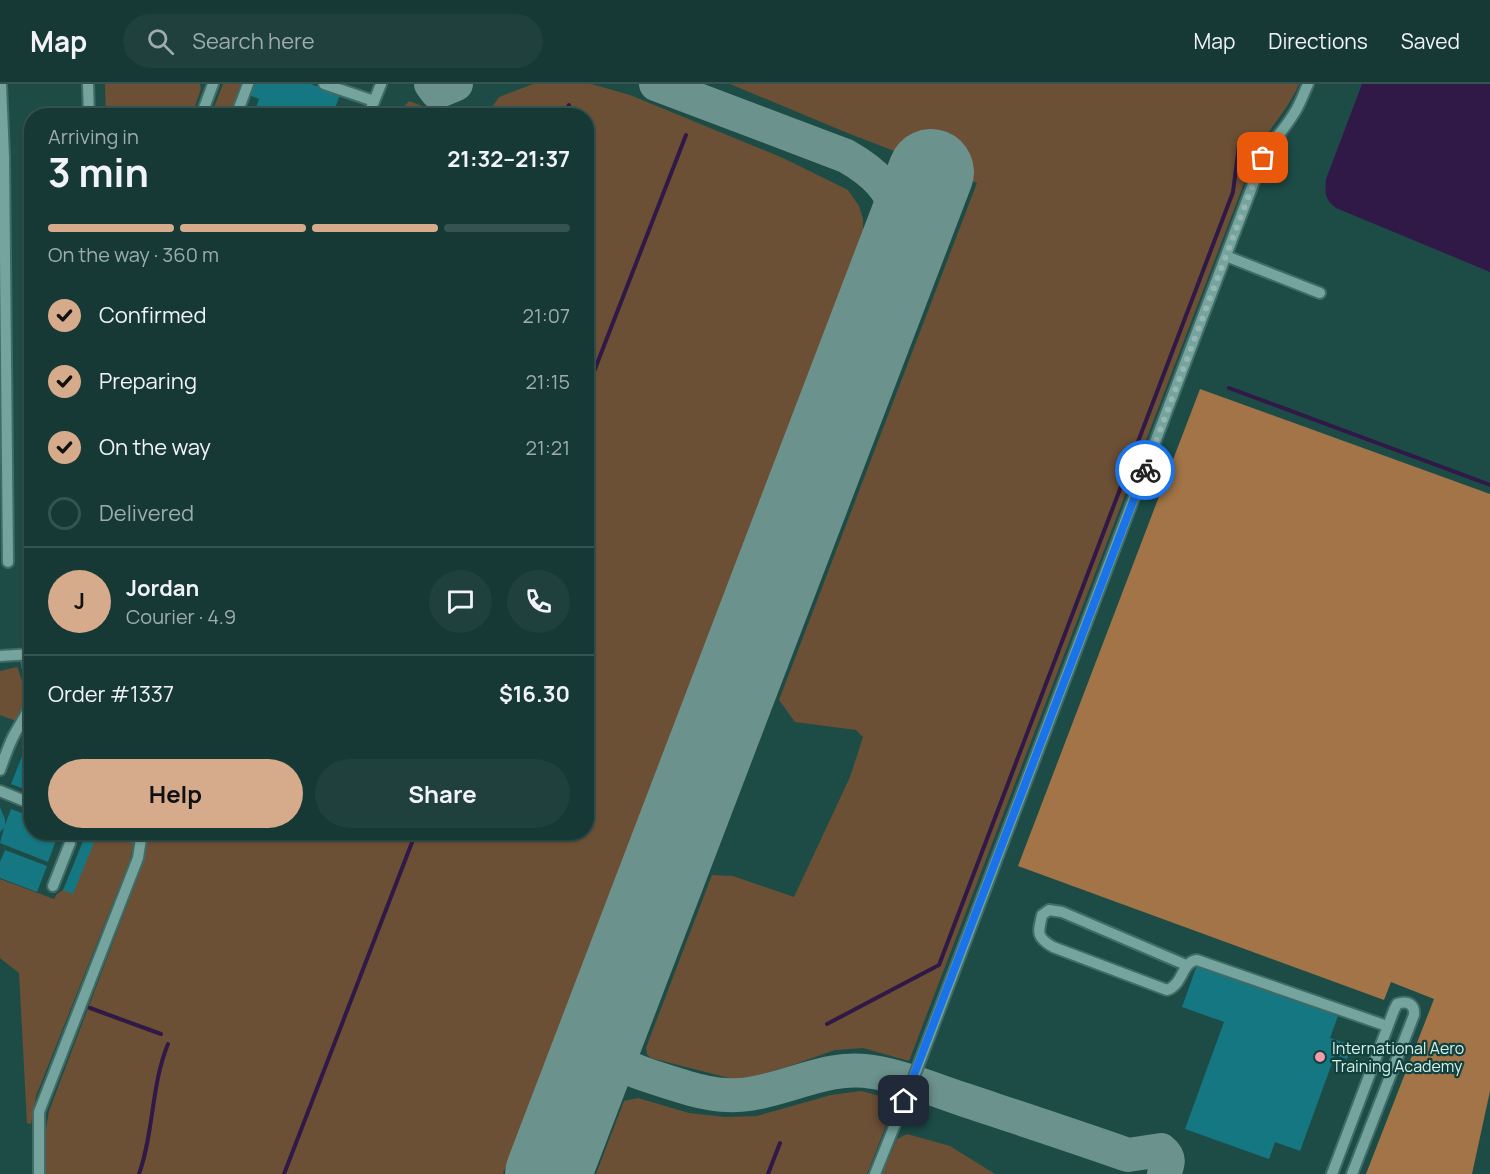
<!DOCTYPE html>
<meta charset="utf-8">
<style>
:root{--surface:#163935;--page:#1f403d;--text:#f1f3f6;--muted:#9eacad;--line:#355350;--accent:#d6ab8b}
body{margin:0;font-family:Manrope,sans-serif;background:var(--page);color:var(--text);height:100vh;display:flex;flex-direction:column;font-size:22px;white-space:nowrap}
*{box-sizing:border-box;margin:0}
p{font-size:20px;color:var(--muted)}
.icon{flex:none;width:33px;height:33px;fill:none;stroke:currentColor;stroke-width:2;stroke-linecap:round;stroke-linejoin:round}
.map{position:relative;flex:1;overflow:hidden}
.details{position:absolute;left:24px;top:24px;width:570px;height:732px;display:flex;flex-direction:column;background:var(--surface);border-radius:24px;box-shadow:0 2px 4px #0004,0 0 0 2px var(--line)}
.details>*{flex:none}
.pin{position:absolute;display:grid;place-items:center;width:51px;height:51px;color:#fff;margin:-26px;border-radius:12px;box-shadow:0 3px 9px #0006}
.courier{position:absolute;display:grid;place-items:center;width:60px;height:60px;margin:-30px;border:4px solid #1a73e8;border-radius:50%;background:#fff;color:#222;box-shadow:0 2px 8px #0007}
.overview em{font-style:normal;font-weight:700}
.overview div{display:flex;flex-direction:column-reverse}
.overview{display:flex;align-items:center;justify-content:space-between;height:102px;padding:0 24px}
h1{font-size:39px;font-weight:700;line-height:45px}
.bar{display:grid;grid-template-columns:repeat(4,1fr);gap:9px 6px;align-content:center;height:72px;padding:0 24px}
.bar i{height:8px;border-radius:4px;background:var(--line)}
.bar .selected{background:var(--accent)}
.bar p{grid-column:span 4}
.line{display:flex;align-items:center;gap:15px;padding:0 24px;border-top:2px solid var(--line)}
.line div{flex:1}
.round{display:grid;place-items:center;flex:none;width:63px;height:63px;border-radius:32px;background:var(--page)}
ol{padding:0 24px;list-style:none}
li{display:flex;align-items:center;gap:18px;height:66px}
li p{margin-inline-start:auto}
li .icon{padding:6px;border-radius:50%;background:var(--accent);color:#111;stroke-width:4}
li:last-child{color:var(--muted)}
li i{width:33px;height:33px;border:3px solid var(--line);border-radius:50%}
.action{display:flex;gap:12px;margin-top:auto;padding:12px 24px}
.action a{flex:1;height:69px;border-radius:36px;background:var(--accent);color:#111;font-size:24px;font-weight:700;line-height:69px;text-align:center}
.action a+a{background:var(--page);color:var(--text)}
header{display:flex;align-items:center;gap:36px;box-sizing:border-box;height:84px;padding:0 30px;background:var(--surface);border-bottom:2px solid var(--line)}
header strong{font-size:28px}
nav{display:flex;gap:33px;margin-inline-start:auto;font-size:21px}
.search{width:420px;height:54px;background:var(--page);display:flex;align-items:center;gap:15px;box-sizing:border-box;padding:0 21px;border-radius:33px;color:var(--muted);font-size:22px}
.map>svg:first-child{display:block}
.green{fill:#6c5035}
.forest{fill:#a27447}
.water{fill:#311947}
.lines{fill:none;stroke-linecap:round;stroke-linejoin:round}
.stream{stroke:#311947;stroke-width:4}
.taxiway{stroke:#6c928d;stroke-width:34}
.runway{stroke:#6c928d;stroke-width:86}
.building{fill:#157781}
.minor-casing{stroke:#406b66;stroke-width:14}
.minor{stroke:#74a49d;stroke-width:10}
.done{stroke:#96b6b2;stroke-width:6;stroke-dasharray:0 10.8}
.route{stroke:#1a73e8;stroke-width:8}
.poi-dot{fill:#f29aae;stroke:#11413c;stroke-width:2}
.labels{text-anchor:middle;stroke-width:4.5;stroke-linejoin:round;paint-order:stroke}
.poi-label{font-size:16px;fill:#d7efeb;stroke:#11413c;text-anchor:start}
</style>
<header>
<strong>Map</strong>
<div class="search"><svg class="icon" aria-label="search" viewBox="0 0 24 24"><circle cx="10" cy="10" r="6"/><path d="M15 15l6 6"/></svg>Search here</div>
<nav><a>Map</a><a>Directions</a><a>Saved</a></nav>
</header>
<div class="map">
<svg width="1490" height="1090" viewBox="0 0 1490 1090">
<rect width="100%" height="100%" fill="#1d4c47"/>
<g class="green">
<path d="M105 0H200L201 5 192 31H106Z"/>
<path d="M223 0H242L230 31H211Z"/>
<path d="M533 0H591L630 11 783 74 848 106 859 122 863 135V147L503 1090H46L45 1051 49 1027 142 782 149 749 586 748V32L487 31 499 13Z"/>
<path d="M730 0H1299C1288 27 1266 46 1254 73L909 977 863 964 835 966 787 983 756 992 733 995 651 974 647 970 646 964 712 791 733 792 794 813 850 693 863 653 856 646 795 638 779 616 977 99 845 48Z"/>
<path d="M409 17 446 31H397Z"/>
<path d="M17 583C26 604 26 616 16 637L0 631V587Z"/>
<path d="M94 749H136L130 776 36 1012 31 1040 27 1039 19 889 0 874V795L54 815 57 810 63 806 96 754Z"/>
<path d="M861 1007 896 1016 867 1090H596L624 1017 638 1014 689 1029 725 1033 757 1032 831 1011Z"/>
<path d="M907 1050 950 1062 995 1090H882L897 1055Z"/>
</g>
<path class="forest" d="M1200 305 1490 410V1007L1472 1090H1366L1434 915 1391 898 1384 916 1018 782Z"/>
<path class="water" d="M1362 0H1490V188L1336 124C1324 115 1325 109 1326 95Z"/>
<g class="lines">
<g class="stream">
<path d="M563 32 569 21"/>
<path d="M1229 304 1490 401"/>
<path d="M586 308 686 51"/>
<path d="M90 924 161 950"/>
<path d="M827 940 939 881 1233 108 1239 61 1251 66"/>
<path d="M139 1090C154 1048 151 1001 168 960"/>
<path d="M284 1090 416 748"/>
<path d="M768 1090 780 1059"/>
</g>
<g class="taxiway">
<path d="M431 0 437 8 456 0"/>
<path d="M656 0 846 72C909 108 901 140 887 202"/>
<path d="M608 935C608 977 618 982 656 994 687 1004 717 1015 749 1010 791 1004 830 980 873 988 904 993 935 1006 965 1016 1019 1034 1074 1052 1128 1071L1161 1066C1171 1074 1168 1080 1164 1090"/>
<path d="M580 1008C593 992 607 980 629 985"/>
</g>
<path class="runway" d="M548 1090 931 88"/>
</g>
<g class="building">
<path d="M254 0H311L340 11 332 32H244L245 27 254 30 259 15 249 11Z"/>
<path d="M28 657 32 658V695L27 706 11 700Z"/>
<path d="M0 723 5 735V741L11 725 32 733V748H59L48 778 0 759 4 744 0 748Z"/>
<path d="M86 750 96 754 73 810 63 806Z"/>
<path d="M5 766 47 782 37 808 0 794V778Z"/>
<path d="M1197 881 1338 932 1330 954 1352 961 1347 975 1335 971 1300 1067 1275 1058 1269 1075 1185 1045 1224 938 1182 923Z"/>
</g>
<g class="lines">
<defs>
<g id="minor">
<path d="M1 0 4 73 8 478"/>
<path d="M88 0 89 32"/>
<path d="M324 0 374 17"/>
<path d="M201 32 213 0"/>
<path d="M236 32 248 0"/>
<path d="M368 32 381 0"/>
<path d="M1226 172 1320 209"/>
<path d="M26 571 32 600"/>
<path d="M0 572 32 570"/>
<path d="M0 686C4 675 8 663 13 653 24 632 30 630 32 603"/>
<path d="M0 707 32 720"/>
<path d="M115 748 142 755"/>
<path d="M53 802 70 759 71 748"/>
<path d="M1186 881 1062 828 1049 826 1042 831C1038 849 1036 853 1053 863L1167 906C1184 900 1181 878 1197 876L1387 942"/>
<path d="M39 1090V1028L138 774 142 748"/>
<path d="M875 1090 912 998 1263 74C1271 58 1284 46 1293 31 1300 21 1303 11 1308 0"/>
<path d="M1332 1090 1394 926 1397 920C1407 916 1415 920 1414 931L1352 1090"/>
</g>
</defs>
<use href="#minor" class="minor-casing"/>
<use href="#minor" class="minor"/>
</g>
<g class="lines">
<path class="done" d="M1145 386 1263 74"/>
<path class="route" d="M904 1017 1145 386"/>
</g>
<circle class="poi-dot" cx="1320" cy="973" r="6"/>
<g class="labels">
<g class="poi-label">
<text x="1332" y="970">International Aero<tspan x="1332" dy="18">Training Academy</tspan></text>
</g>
</g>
</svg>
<div class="pin" style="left:1263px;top:74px;background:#ea580c"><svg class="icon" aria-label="bag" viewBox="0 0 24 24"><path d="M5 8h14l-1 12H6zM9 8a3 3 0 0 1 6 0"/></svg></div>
<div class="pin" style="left:904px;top:1017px;background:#1f2937"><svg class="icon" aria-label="home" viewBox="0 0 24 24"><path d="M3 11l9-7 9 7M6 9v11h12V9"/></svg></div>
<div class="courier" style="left:1145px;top:386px"><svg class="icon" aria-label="bike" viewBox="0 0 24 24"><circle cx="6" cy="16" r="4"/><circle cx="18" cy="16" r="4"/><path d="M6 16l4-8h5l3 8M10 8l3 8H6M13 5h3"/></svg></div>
<section class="details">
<div class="overview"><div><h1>3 min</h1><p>Arriving in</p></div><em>21:32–21:37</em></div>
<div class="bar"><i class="selected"></i><i class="selected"></i><i class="selected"></i><i></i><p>On the way · 360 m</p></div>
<ol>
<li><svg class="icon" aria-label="check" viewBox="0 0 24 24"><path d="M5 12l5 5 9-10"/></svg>Confirmed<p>21:07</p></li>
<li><svg class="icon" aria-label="check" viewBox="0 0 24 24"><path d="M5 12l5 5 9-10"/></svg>Preparing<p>21:15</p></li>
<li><svg class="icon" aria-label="check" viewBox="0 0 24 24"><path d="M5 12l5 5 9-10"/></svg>On the way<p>21:21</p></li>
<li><i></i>Delivered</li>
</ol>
<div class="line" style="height:108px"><b class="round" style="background:var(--accent);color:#111">J</b><div><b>Jordan</b><p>Courier · 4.9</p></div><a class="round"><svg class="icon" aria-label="chat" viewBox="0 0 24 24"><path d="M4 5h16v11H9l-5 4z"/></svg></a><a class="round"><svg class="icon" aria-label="phone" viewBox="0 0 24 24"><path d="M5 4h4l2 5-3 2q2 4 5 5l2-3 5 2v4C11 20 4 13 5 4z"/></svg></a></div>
<div class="line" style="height:78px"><div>Order #1337</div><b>$16.30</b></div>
<div class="action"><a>Help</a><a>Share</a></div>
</section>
</div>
